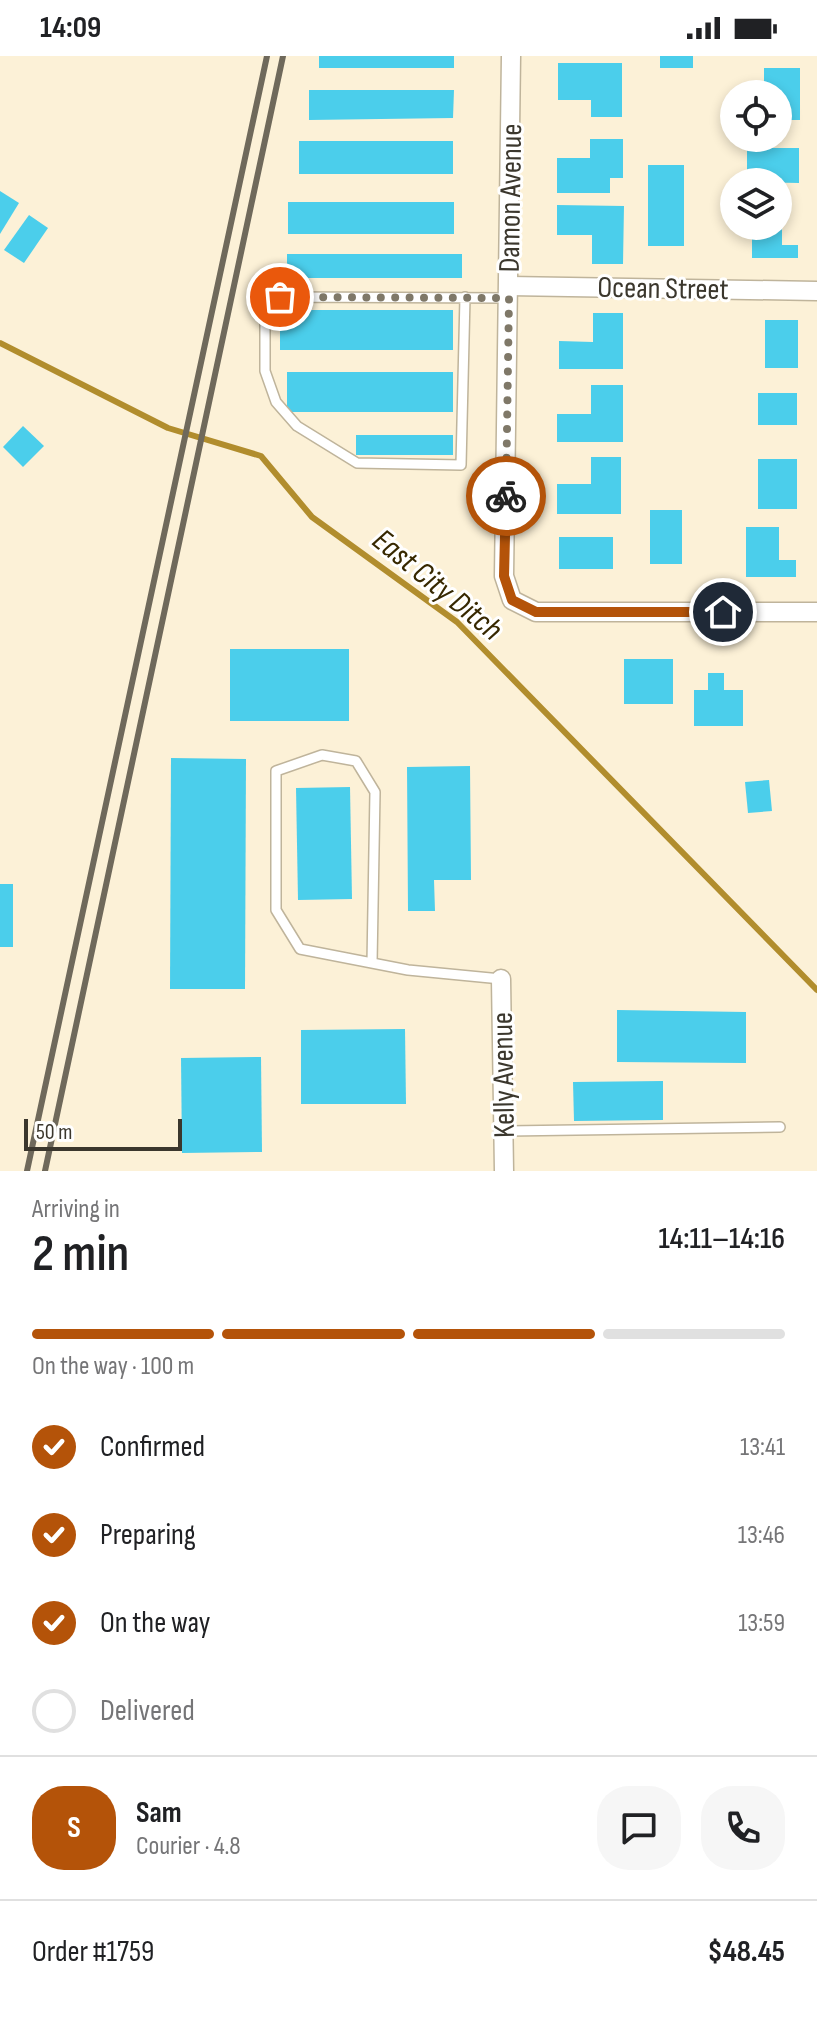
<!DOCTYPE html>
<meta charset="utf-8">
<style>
:root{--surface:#fff;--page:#f6f6f6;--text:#202124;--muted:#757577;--line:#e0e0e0;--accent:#b45309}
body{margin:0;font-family:"Sofia Sans Condensed",sans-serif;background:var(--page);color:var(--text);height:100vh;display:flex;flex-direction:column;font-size:30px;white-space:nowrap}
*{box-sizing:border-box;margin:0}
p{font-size:26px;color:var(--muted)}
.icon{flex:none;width:44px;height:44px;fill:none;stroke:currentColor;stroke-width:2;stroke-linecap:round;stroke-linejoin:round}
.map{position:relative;height:1115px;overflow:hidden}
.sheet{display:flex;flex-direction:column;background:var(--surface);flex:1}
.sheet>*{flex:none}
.buttons{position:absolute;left:720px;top:24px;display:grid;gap:16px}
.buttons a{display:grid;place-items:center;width:72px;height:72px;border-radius:50%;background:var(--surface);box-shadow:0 4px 12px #0003;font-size:40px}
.scale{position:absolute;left:24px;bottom:20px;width:158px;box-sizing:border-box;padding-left:8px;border:4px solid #3b372d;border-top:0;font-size:22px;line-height:28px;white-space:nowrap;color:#3b372d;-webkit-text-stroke:6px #fff;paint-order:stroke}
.pin{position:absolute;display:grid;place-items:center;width:68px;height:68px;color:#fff;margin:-34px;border:4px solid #fff;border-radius:50%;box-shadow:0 2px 8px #0007}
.courier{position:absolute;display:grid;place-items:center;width:80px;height:80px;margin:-40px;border:6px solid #b45309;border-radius:50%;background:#fff;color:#222;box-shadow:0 2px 10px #0007}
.headline em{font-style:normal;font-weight:600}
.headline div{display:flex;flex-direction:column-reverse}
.headline{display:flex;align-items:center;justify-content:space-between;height:136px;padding:0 32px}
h1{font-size:52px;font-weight:600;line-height:60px}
.bar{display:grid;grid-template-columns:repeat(4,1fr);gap:12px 8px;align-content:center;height:96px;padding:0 32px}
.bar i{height:10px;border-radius:6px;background:var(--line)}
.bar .on{background:var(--accent)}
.bar p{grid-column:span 4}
.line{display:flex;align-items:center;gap:20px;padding:0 32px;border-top:2px solid var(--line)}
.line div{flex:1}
.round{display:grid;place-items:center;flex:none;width:84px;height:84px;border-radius:32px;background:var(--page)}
ol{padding:0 32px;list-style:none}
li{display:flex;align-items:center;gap:24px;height:88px}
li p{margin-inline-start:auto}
li .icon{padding:8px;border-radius:50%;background:var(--accent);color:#fff;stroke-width:4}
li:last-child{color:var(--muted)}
li i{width:44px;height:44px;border:4px solid var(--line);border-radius:50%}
.status{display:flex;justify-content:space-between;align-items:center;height:56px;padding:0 40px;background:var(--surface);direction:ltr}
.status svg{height:22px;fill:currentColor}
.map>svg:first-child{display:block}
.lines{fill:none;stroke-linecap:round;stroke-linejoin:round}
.stream{stroke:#b18d2d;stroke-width:6}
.building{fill:#4bceeb}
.service-casing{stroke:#bfb49b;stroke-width:12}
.minor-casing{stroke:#bfb49b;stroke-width:21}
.service{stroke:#fff;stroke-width:9}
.minor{stroke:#fff;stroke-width:18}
.rail{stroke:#6f695b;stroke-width:6}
.done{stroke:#7f7868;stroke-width:8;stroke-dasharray:0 14.4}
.route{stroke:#b45309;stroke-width:10}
.labels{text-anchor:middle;stroke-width:6;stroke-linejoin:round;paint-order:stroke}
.street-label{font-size:30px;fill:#3b372d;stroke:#fff}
.water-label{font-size:32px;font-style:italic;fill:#372800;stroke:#fff}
</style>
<div class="status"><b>14:09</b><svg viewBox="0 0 49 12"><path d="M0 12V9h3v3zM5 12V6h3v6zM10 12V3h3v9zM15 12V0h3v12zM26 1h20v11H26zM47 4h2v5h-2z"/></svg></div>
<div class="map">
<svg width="817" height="1115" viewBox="0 0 817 1115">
<rect width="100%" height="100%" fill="#fcf1d7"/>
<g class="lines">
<path class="stream" d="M0 287 168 372 261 400 312 461 457 566 817 934"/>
</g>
<g class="building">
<rect x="319" y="0" width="135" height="12"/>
<rect x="660" y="0" width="33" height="12"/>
<path d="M558 7H622V61H591V44H558Z"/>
<path d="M764 12H800V64H778V38H764Z"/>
<path d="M309 34H454L453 62 309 64Z"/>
<path d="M590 83H623V122H610V137H557V102H590Z"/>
<rect x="299" y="85" width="154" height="33"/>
<path d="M747 92H799V127L747 126Z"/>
<rect x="648" y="109" width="36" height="81"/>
<path d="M0 135 19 147 0 178Z"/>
<rect x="288" y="146" width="166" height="32"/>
<path d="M557 149 624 150 623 208H592V179H557Z"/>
<path d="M29 159 48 172 24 207 4 194Z"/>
<path d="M778 165H782V189H798V202H752V170H778Z"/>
<rect x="287" y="198" width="175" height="24"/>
<rect x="280" y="254" width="173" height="40"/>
<path d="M593 257H623V313H559V285L593 286Z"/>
<rect x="765" y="264" width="33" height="48"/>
<rect x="287" y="316" width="166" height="40"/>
<path d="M591 329H623V386H557V358H591Z"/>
<rect x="758" y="337" width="39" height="32"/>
<path d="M23 370 44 390 23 411 3 391Z"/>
<rect x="356" y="379" width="97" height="20"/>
<path d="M591 401H621V458H557V428H591Z"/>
<rect x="758" y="403" width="39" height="50"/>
<rect x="650" y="454" width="32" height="54"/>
<path d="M746 471H779V504H796V521H746Z"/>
<rect x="559" y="481" width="54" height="32"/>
<rect x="230" y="593" width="119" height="72"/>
<rect x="624" y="603" width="49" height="45"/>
<path d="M708 617H724V634H743V670H694V634H708Z"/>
<path d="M171 702 246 703 245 933H170Z"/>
<path d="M470 710 471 824H434L435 855H408L407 711Z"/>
<path d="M769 724 772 755 748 757 745 726Z"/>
<path d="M350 731 352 843 298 844 296 732Z"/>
<rect x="0" y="828" width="13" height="63"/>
<path d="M617 954 746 956V1007L617 1006Z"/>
<path d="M405 973 406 1048H301V974Z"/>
<path d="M261 1001 262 1096 182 1097 181 1002Z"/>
<path d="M663 1025V1064L574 1065 573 1026Z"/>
</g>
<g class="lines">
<defs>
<g id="service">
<path d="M465 241 461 409 357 407 297 370 276 346 265 315V261L270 248 280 241 509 242"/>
<path d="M372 907 375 736 356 705 322 699 276 715V854L300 893 408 914 501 923"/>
<path d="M503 1075 780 1071"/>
</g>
<g id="minor">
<path d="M511 0 504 520 512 544 536 556H817"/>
<path d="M509 230 817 235"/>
<path d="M501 923 504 1115"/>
</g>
</defs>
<use href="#service" class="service-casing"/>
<use href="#minor" class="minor-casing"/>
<use href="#service" class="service"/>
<use href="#minor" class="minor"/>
<g class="rail">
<path d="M27 1115 267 0"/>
<path d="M45 1115 283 0"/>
</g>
</g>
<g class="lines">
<path class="done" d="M280 241 509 242 506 440"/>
<path class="route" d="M506 440 504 520 512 544 536 556H723"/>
</g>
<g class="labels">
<g class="street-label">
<text transform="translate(510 142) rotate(-89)" y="10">Damon Avenue</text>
<text transform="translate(663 232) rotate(1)" y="10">Ocean Street</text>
<text transform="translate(503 1019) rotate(-91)" y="10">Kelly Avenue</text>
</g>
<g class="water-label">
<text transform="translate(438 528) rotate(39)" y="11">East City Ditch</text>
</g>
</g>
</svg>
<div class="buttons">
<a><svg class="icon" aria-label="locate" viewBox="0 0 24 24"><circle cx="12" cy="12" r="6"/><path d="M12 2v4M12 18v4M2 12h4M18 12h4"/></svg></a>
<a><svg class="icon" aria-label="layers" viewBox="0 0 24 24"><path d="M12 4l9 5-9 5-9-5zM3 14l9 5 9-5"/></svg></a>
</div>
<div class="scale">50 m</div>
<div class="pin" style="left:280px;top:241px;background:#ea580c"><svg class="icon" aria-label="bag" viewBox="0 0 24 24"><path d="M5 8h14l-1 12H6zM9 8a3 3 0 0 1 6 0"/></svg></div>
<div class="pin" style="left:723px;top:556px;background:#1f2937"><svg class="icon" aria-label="home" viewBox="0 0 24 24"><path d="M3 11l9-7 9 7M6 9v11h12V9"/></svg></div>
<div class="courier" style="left:506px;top:440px"><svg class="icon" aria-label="bike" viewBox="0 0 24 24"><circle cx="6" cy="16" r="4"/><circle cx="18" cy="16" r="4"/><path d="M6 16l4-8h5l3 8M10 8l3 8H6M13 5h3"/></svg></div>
</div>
<section class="sheet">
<div class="headline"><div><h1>2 min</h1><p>Arriving in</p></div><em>14:11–14:16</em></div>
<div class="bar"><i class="on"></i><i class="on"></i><i class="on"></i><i></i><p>On the way · 100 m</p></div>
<ol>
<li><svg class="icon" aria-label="check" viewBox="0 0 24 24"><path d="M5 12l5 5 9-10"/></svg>Confirmed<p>13:41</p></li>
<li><svg class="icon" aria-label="check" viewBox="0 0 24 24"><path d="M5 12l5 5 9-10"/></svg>Preparing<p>13:46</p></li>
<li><svg class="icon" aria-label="check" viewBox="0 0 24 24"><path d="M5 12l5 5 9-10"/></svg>On the way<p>13:59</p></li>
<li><i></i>Delivered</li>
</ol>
<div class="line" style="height:144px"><b class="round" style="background:var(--accent);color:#fff">S</b><div><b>Sam</b><p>Courier · 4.8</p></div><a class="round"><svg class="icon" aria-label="chat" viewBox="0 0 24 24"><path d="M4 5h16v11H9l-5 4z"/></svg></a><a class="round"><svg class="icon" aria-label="phone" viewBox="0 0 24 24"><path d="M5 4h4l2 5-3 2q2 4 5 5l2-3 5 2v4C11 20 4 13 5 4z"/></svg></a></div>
<div class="line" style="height:104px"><div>Order #1759</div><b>$48.45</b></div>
</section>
